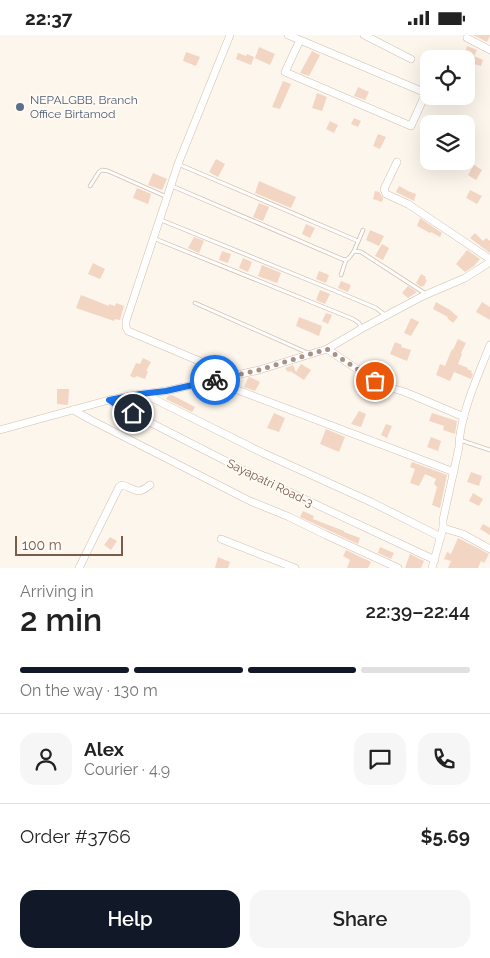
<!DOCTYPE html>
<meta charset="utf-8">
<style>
:root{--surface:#fff;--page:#f6f6f6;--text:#222;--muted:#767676;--line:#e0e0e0;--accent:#111827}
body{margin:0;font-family:Raleway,sans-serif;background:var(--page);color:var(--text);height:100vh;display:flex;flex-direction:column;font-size:19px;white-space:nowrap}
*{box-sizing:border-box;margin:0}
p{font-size:16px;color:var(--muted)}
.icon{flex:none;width:28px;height:28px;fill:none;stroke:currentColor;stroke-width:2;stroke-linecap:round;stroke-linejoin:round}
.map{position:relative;height:533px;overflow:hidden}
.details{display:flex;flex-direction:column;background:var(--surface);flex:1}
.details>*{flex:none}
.controls{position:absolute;left:420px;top:15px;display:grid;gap:10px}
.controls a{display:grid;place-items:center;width:55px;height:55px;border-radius:10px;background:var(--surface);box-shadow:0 5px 20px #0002;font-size:25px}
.scale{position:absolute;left:15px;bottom:12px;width:108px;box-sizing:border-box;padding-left:5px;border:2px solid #7a5c4d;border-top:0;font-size:14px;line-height:18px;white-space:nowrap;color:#7a5c4d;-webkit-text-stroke:4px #fffaf3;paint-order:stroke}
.pin{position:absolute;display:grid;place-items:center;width:42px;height:42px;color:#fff;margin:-21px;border:2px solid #fff;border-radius:50%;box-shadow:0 1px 5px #0007}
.courier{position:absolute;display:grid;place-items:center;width:50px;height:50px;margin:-25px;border:4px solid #1a73e8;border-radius:50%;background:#fff;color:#222;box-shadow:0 1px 6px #0007}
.head em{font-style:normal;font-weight:600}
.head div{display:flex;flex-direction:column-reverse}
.head{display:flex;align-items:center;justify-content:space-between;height:85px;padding:0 20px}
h1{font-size:32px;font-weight:600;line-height:38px}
.bar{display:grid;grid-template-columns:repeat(4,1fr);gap:8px 5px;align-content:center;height:60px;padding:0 20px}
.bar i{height:6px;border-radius:4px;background:var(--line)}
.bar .active{background:var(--accent)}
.bar p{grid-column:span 4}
.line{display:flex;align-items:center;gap:12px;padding:0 20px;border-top:1px solid var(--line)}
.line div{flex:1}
.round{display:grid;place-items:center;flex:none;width:52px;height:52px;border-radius:15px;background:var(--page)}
.action{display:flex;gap:10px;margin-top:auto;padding:10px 20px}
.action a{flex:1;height:58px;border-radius:15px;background:var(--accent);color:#fff;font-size:20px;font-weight:600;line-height:58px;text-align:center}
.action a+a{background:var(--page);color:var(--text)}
.status{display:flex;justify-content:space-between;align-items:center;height:35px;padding:0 25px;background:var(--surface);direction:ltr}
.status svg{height:14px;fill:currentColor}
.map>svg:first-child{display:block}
.building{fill:#f3d5c3}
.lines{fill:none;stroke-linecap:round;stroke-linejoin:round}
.lane-casing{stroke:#d1beb0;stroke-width:4.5}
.street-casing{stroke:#d1beb0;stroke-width:8}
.lane{stroke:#fff;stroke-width:3}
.street{stroke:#fff;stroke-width:7}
.done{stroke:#a89285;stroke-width:5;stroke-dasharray:0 9}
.route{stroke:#1a73e8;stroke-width:6}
.service-dot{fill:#5c6f8a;stroke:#fffaf3;stroke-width:2}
.labels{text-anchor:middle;stroke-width:4;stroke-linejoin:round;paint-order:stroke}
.service-label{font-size:12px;fill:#4e5e75;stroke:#fffaf3;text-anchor:start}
.street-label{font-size:12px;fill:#7a5c4d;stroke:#fffaf3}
</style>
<div class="status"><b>22:37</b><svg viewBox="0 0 49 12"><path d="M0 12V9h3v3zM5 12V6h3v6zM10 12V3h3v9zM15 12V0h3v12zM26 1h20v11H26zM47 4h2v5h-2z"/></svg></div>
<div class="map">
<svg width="490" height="533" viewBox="0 0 490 533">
<rect width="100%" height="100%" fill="#fdf6ec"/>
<g class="building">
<path d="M473 0H490V1L487 7Z"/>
<path d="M467 11 477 15 474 21 483 25 481 31 470 28 466 25V24H463Z"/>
<path d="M259 12 275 19 270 30 255 23Z"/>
<path d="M312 16 320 20 309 41 300 38Z"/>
<path d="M186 17 200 22 196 31 183 26Z"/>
<path d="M238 18 246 21 247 19 254 22 251 30 236 24Z"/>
<path d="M283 46 291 49 280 74 272 72Z"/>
<path d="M358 52 369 57 365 65 354 61Z"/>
<path d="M317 58 327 62 322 76 312 73Z"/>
<path d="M354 83 361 86 358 92 351 89Z"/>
<path d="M330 86 338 90 334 98 326 94Z"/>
<path d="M378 99 386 102 380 114 373 111Z"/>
<path d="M216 124 225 129 218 142 209 137Z"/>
<path d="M474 130 482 135 476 145 468 140Z"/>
<path d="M153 138 167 144 162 155 148 150Z"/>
<path d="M259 146 296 162 291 173 255 158Z"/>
<path d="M399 151 408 156 416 159 414 166 396 157Z"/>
<path d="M137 153 151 159 148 169 133 163Z"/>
<path d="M470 155 482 161 477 169 466 163Z"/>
<path d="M375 156 379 157 383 163 382 167 373 164Z"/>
<path d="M259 168 269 172 263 186 253 182Z"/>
<path d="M420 183 442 198 440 202 431 197 430 198 417 191Z"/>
<path d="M306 189 315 193 310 203 302 199Z"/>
<path d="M370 195 384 201 379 211 366 205Z"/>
<path d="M475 198 483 206 486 203 490 206V218L470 203Z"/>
<path d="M194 202 204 206 199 218 188 213Z"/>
<path d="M382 209 389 213 383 225 375 221Z"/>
<path d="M467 215 480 224 474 231 465 237 456 229Z"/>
<path d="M222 216 231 219 228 228 219 225Z"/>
<path d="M243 223 252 227 248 237 239 233Z"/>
<path d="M93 228 105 234 100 244 88 239Z"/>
<path d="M262 230 281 238 277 248 258 241Z"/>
<path d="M319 236 329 240 326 248 316 244Z"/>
<path d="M421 239 426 242 425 244 427 245 424 251H422L421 252 416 248Z"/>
<path d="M341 246 351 250 348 257 338 253Z"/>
<path d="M408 251 417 257 408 263 402 258Z"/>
<path d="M320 255 330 259 325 269 316 265Z"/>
<path d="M81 260 109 271V269L115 271 116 268 124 271 120 285 115 284 114 286 76 273Z"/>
<path d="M436 267 450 275 458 282 453 288 447 283 448 282 433 274Z"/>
<path d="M482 267 490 272V285L476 277Z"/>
<path d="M326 278 332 280 328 289 322 286Z"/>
<path d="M299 282 322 291 319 301 296 291Z"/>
<path d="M411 283 419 287 411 301 404 298Z"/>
<path d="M458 304 466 308 461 318 462 319 458 329 468 333 467 334 472 336 471 338 473 339 471 344 454 337 450 346 436 340 440 329 445 331 452 314 453 315Z"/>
<path d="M395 307 402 310 401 312 411 315 407 326 390 319Z"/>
<path d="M143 323 151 327 146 336H148L145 344 136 341 135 343 130 341 136 328 140 329Z"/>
<path d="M376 327 387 333 381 341 371 335Z"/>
<path d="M301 329 311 335 304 345 290 336 288 337 285 333 293 330 296 337Z"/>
<path d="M250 342 260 347 255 356 244 352 248 343Z"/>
<path d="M57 354H69L68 370 57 369Z"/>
<path d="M172 360 195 372 192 377 166 364 168 361Z"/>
<path d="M359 376 366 379 361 392 351 389Z"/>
<path d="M274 378 285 383 279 397 267 393Z"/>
<path d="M432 378 457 386 455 399 443 395 444 391 429 386Z"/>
<path d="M386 389 392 391 387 403 381 400Z"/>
<path d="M326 394 345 402 339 417 320 409Z"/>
<path d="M431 402 441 406 438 416 427 412Z"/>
<path d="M412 427 447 440 440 473 432 470 437 452 434 449 436 444 425 439 419 451 410 448 415 434 410 432Z"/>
<path d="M471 437 482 441 479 451 467 447Z"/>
<path d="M473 458 483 464 479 471 469 466Z"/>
<path d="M303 476 314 481 313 484 344 496V497L360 503 358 509 300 482Z"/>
<path d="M483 489 490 493V500L480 494Z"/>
<path d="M110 502 117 506 111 515 104 510Z"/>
<path d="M458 503 489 519 484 528 481 526 478 533H448L451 526 444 524 447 517 451 519Z"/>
<path d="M380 512 394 518 391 524 378 518Z"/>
<path d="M346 515 371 527 368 533H347L350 525 343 521Z"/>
<path d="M410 519 424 526 421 533H405Z"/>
<path d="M218 522 230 527 228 533H215Z"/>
</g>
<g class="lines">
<defs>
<g id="lane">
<path d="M178 129 358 206"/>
<path d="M90 151 99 137 102 135 108 136 167 162"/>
<path d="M172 151 342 224 346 225 349 223 354 216 361 217 426 259"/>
<path d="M161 185 338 257 376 273 385 280"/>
<path d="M153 203 353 284 359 288 361 293"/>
<path d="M354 216 363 195"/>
<path d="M341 240 346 225"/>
<path d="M195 268 308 318"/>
<path d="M460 405 490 415"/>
</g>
<g id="street">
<path d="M230 0 178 129 126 286V292L128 296 235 341"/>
<path d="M288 0 300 5 426 58 411 91 285 37 300 5"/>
<path d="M364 0 411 24"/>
<path d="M467 3 490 15"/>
<path d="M397 127 384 154 386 159 408 169 490 224"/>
<path d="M327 314 375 346 388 352 405 357 464 382"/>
<path d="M214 346 454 437"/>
<path d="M144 359 263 418 371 467 441 502"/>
<path d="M109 365 118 371 257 442 435 525"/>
<path d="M73 375 93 386 250 466 287 481 326 500 398 533"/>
<path d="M0 395 109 365 141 359 166 356 259 335 327 314 361 294 423 261 465 243 490 227"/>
<path d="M443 493V485L459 412C459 382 479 338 490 310"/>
<path d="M221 504 295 533"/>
<path d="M79 533 119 452 122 450C137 454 136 461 150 450"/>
<path d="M432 533 443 493 463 499 490 514"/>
</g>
</defs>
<use href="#lane" class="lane-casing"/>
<use href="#street" class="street-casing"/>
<use href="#lane" class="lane"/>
<use href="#street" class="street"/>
</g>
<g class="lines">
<path class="done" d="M215 345 259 335 327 314 375 346"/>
<path class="route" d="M133 378 118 371 109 365 140 359 166 356 215 345"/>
</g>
<circle class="service-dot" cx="20" cy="72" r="5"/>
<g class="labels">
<g class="service-label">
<text x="30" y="69">NEPALGBB, Branch<tspan x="30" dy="14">Office Birtamod</tspan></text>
</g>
<g class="street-label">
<text transform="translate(270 448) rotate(26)" y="4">Sayapatri Road-3</text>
</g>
</g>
</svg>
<div class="controls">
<a><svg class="icon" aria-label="locate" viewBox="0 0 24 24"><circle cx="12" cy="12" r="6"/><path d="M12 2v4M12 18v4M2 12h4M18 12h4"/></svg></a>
<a><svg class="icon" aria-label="layers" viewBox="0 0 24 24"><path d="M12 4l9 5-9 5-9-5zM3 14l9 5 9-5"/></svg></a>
</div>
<div class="scale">100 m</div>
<div class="pin" style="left:375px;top:346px;background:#ea580c"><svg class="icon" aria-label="bag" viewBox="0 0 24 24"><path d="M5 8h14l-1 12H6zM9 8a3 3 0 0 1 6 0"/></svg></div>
<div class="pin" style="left:133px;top:378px;background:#1f2937"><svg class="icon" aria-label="home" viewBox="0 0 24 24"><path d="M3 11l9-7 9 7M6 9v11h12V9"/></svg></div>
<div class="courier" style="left:215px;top:345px"><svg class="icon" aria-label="bike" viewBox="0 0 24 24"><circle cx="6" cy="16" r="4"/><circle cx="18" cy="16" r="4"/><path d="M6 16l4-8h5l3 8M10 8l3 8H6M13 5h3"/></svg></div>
</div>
<section class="details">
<div class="head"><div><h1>2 min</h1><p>Arriving in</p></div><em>22:39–22:44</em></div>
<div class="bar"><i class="active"></i><i class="active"></i><i class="active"></i><i></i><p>On the way · 130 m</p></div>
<div class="line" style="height:90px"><a class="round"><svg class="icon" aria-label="person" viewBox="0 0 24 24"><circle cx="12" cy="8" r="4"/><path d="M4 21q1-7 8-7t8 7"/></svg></a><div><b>Alex</b><p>Courier · 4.9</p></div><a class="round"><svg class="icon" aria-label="chat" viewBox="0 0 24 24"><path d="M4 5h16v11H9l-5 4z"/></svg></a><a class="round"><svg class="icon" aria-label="phone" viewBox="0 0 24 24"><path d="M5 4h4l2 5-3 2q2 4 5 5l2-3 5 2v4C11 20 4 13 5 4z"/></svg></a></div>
<div class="line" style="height:65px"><div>Order #3766</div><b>$5.69</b></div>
<div class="action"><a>Help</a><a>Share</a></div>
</section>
